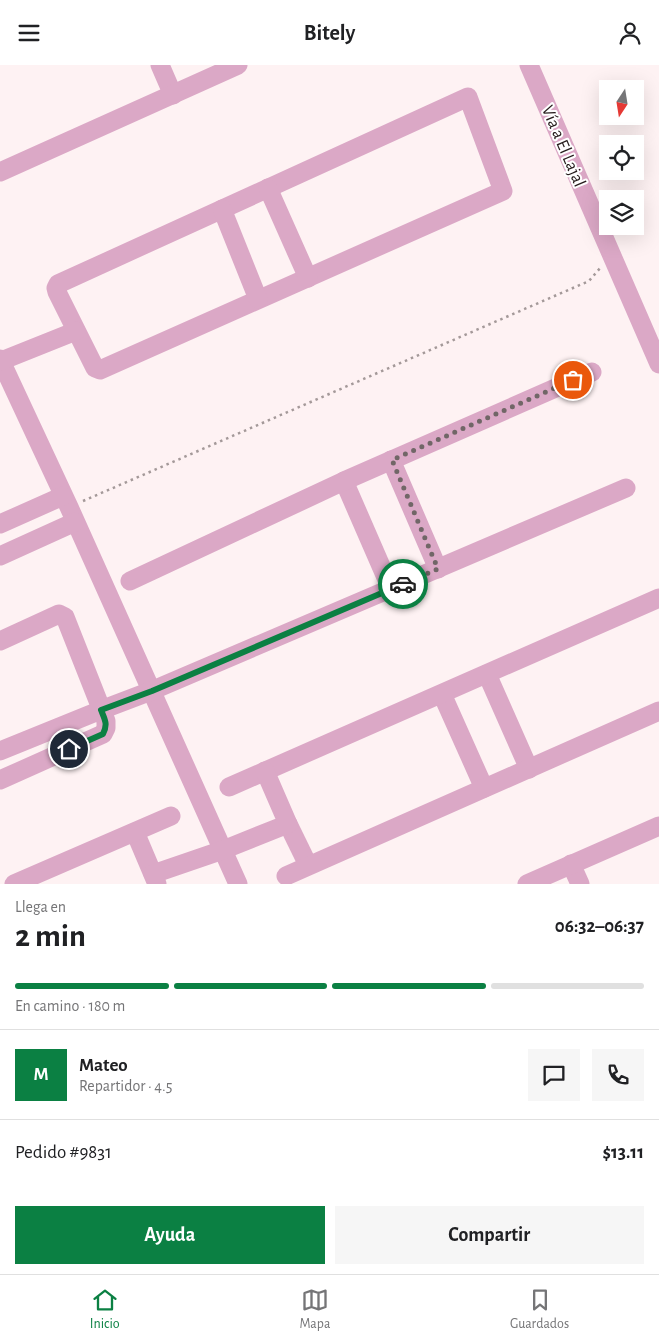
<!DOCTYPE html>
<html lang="es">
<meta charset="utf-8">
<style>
:root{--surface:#fff;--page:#f6f6f6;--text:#202124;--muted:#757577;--line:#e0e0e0;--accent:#0b8043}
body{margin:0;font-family:"Alegreya Sans",sans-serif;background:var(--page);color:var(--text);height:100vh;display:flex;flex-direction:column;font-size:19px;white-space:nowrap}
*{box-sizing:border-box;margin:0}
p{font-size:16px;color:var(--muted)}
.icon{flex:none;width:28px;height:28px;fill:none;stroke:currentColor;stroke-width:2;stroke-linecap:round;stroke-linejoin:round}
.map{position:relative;height:819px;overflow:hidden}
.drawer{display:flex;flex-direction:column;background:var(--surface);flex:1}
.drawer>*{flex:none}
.needle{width:32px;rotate:192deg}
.tools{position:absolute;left:599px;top:15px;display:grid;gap:10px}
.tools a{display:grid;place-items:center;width:45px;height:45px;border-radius:0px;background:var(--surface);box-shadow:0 5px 20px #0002;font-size:25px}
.pin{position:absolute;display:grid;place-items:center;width:42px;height:42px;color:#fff;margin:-21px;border:2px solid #fff;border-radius:50%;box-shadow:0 1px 5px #0007}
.courier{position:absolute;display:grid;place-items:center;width:50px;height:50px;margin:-25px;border:4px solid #0b8043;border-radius:50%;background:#fff;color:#222;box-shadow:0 1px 6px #0007}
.summary em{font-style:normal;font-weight:700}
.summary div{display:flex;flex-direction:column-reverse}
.summary{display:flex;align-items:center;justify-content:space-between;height:85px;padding:0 15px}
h1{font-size:32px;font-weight:700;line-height:38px}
.bar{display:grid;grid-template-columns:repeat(4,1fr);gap:8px 5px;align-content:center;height:60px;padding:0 15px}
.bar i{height:6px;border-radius:4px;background:var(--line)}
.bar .active{background:var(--accent)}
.bar p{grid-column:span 4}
.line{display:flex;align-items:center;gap:12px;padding:0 15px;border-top:1px solid var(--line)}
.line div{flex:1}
.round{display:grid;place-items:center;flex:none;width:52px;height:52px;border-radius:0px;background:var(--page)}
.action{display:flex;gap:10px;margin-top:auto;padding:10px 15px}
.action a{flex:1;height:58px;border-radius:0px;background:var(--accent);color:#fff;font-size:20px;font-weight:700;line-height:58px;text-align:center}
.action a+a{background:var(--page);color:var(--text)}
header{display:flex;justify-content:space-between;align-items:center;height:65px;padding:0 15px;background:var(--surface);font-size:22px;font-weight:700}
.menu{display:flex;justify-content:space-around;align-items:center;height:70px;border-top:1px solid var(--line);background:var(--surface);font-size:14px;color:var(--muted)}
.menu a{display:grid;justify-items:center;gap:2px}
.menu .active{color:var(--accent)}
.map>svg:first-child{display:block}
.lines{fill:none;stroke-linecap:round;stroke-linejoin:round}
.path{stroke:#a49999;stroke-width:2.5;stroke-dasharray:2.5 4;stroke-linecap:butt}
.minor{stroke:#dba8c6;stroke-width:19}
.done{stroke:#716667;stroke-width:5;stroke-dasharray:0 9}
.route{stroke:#0b8043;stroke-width:6}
.labels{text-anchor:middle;stroke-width:4;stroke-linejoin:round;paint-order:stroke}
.street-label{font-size:18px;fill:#251b1b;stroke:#fff}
</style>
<header><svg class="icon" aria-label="menu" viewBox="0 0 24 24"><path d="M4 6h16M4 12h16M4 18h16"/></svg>Bitely<svg class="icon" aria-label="person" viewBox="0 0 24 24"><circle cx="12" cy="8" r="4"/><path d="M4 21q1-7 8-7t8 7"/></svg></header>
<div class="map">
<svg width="659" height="819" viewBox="0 0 659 819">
<rect width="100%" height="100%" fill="#fef2f3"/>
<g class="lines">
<path class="path" d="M83 436 589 216 601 202"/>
<g class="minor">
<path d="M160 0 173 30"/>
<path d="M529 0 659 299"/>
<path d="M468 32 503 126 100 305 95 303 57 227 56 223 58 219Z"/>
<path d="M0 107 238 0"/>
<path d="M268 123 308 213"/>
<path d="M222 144 258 234"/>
<path d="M0 294 69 442 238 819"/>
<path d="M1 296 76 266"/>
<path d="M391 395 438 504"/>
<path d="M344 416 391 524"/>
<path d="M0 459 63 431"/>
<path d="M0 491 75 457"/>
<path d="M130 516 344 416 592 307"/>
<path d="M0 576 59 549 65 552 106 656V663L103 669 0 715"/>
<path d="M487 609 529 704"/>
<path d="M442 629 484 723"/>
<path d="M0 686 101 645 151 626 626 423"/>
<path d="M229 722 659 533"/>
<path d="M288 759 308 800"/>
<path d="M135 767 157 819"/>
<path d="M571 799 580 819"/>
<path d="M153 809 223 785 288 759 265 706"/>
<path d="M286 811 659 646"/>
<path d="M14 819 171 751"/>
<path d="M527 819 659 761"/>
</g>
</g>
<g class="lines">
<path class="done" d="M403 519 438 504 392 395 573 315"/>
<path class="route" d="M69 684 103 669C108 659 105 655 101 645L152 626 403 519"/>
</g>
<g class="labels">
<g class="street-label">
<text transform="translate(564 81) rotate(67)" y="6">Vía a El Lajal</text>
</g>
</g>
</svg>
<div class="tools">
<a><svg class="needle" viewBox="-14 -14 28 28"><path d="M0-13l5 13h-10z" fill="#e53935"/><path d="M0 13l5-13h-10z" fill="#757577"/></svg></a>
<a><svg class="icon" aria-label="locate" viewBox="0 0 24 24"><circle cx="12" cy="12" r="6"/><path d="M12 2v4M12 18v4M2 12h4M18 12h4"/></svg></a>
<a><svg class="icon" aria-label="layers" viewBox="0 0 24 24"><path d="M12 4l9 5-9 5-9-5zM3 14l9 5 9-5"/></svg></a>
</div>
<div class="pin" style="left:573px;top:315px;background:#ea580c"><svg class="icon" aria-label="bag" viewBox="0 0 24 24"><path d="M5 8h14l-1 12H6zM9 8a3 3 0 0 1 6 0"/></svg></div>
<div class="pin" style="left:69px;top:684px;background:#1f2937"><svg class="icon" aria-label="home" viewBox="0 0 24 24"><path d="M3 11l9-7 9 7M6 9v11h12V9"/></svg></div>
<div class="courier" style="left:403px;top:519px"><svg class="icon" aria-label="car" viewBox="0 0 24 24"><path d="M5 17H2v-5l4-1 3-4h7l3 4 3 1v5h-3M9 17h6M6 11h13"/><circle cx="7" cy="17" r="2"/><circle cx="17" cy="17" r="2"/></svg></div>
</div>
<section class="drawer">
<div class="summary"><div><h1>2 min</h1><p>Llega en</p></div><em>06:32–06:37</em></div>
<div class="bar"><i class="active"></i><i class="active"></i><i class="active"></i><i></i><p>En camino · 180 m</p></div>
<div class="line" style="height:90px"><b class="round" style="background:var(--accent);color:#fff">M</b><div><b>Mateo</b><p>Repartidor · 4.5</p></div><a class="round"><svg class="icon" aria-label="chat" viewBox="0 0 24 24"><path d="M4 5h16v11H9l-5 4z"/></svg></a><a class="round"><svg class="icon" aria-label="phone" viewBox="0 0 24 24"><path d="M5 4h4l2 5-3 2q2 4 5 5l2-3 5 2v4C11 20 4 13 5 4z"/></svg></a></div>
<div class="line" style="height:65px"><div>Pedido #9831</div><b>$13.11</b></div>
<div class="action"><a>Ayuda</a><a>Compartir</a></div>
</section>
<nav class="menu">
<a class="active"><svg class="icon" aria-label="home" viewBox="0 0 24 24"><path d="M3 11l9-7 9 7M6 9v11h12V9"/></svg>Inicio</a>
<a><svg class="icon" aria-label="map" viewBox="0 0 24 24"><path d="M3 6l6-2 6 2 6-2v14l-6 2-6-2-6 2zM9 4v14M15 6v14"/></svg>Mapa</a>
<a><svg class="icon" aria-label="saved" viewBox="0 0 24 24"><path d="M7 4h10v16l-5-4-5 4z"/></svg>Guardados</a>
</nav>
